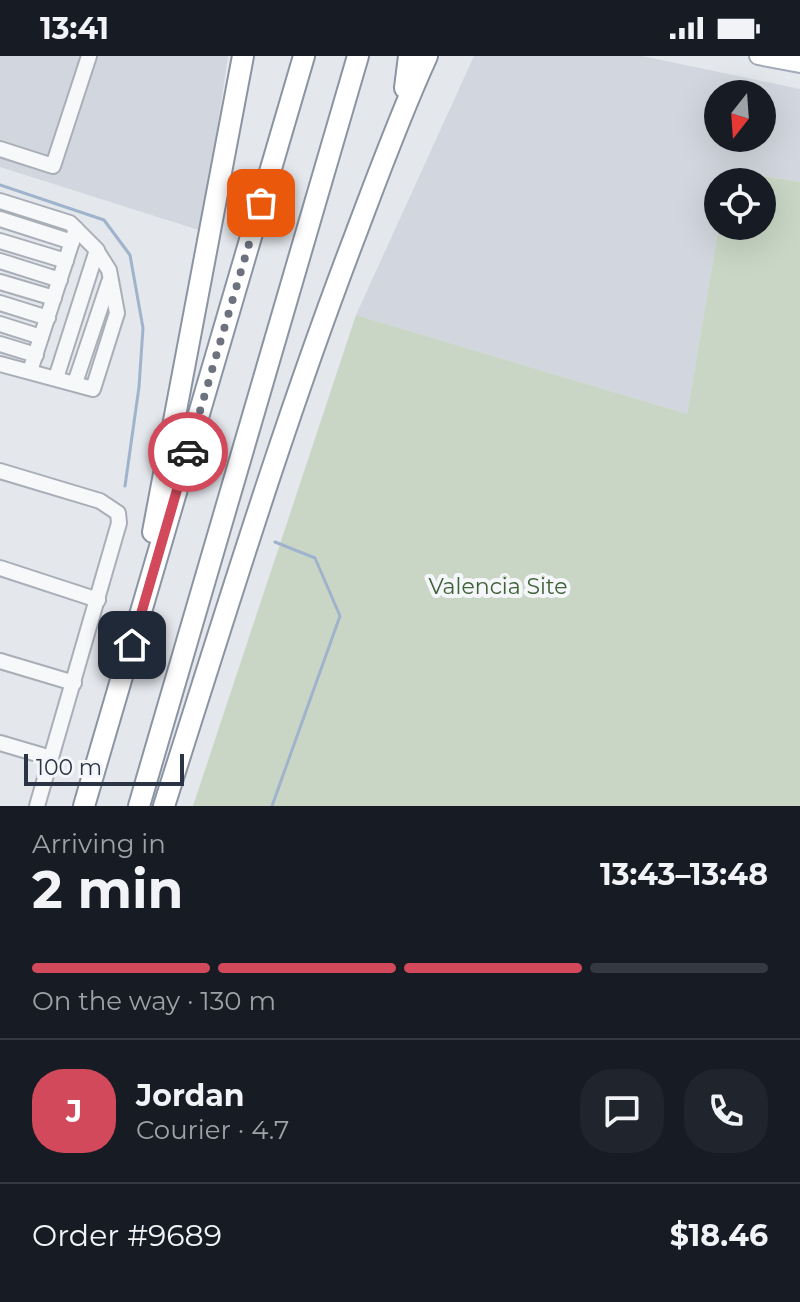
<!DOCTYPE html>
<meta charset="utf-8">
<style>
:root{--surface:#171b24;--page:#20242c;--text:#f1f3f6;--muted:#9ea1a6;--line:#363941;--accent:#d1495b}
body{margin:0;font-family:Montserrat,sans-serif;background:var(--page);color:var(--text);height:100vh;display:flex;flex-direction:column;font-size:30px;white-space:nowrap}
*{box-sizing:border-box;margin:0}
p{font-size:26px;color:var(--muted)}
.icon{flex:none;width:44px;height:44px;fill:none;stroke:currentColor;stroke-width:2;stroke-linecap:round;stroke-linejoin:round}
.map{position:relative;height:750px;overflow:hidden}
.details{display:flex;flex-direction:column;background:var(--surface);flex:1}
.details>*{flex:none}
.needle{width:52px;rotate:197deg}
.tools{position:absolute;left:704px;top:24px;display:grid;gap:16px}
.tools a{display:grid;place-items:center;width:72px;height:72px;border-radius:50%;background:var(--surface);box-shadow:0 8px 32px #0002;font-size:40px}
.scale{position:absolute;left:24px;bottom:20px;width:160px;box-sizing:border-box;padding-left:8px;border:4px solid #2b3445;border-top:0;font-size:22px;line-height:28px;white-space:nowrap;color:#2b3445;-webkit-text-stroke:6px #f4f6f9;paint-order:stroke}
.pin{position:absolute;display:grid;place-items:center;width:68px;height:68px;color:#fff;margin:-34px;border-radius:16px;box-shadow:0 4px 12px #0006}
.courier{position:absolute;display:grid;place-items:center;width:80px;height:80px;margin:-40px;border:6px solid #d1495b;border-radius:50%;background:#fff;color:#222;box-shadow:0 2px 10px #0007}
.head em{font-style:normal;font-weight:700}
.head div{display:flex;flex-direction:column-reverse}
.head{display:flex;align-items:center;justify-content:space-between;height:136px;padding:0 32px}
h1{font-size:52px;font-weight:700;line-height:60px}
.bar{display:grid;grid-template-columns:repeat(4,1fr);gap:12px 8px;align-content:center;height:96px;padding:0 32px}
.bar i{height:10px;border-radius:6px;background:var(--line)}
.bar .active{background:var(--accent)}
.bar p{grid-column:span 4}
.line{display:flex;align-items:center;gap:20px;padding:0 32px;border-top:2px solid var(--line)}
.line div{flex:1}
.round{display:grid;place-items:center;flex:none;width:84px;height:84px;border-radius:32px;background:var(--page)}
.status{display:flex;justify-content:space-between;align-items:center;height:56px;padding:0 40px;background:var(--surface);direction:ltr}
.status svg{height:22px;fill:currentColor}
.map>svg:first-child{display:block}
.built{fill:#d2d6de;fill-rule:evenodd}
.green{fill:#c9d6c5}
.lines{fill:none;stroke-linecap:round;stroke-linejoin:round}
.stream{stroke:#9fb4cc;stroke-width:3}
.minor-casing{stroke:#a9aeb7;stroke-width:18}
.major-casing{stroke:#a3abb8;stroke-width:20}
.highway-casing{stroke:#8b94a3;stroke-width:24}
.minor{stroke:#f7f8fa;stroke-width:14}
.major{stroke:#fff;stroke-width:16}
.highway{stroke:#fff;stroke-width:20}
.done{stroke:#6c737f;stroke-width:8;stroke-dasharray:0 14.4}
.route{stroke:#d1495b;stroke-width:10}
.labels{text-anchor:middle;stroke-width:8;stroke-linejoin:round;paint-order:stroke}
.park-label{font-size:22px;fill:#3f6138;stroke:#f4f6f9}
</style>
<div class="status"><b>13:41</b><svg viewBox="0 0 49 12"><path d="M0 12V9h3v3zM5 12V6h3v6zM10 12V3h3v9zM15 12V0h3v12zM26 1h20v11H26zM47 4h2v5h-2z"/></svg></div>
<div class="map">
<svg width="800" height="750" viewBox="0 0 800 750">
<rect width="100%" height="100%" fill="#e4e7ec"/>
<g class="built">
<path d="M0 0H228L202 175 0 111Z"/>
<path d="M474 0H642L800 33V126L729 114 726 126H718L719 170 687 358 356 259ZM718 38H762V82H718Z"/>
</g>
<path class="green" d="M728 114 800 126V750H193L356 259 687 358 719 170H762V126H726Z"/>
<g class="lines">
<g class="stream">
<path d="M0 129 104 164 130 199 143 272 139 331 125 430"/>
<path d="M272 750 340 560 315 502 275 486"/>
</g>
<defs>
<g id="minor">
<path d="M0 93 53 110 89 0"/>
<path d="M0 145 70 167 95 192 109 214 117 257 93 333 0 308"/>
<path d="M0 163 72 186"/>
<path d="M0 185 66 205"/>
<path d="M0 205 60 224"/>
<path d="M0 226 54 242"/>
<path d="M0 247 48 262"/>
<path d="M0 268 41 281"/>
<path d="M0 288 36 299"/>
<path d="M30 315 76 173"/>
<path d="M56 322 97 194"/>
<path d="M75 327 109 226"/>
<path d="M0 415 100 445 118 457 119 467 37 750"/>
<path d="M0 512 98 544"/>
<path d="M0 605 74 627"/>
<path d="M0 687 51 702"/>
</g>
<path id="major" d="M758 0 800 8"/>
<g id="highway">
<path d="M405 32 409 0"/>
<path d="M153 476 243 0"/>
<path d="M84 750 304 0"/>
<path d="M139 750 358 0"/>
<path d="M164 750C225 559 283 368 355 180 378 119 400 59 427 0"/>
</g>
</defs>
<use href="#minor" class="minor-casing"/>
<use href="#major" class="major-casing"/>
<use href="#highway" class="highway-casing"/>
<use href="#minor" class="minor"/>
<use href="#major" class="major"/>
<use href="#highway" class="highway"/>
</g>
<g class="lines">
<path class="done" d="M188 396 261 147"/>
<path class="route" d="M132 589 188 396"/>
</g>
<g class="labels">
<g class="park-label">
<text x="498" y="538">Valencia Site</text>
</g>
</g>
</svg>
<div class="tools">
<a><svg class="needle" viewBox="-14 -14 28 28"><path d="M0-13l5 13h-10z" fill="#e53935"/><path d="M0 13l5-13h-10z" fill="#9ea1a6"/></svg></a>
<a><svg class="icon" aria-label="locate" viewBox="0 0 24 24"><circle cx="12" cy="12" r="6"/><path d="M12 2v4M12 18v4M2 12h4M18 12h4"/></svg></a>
</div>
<div class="scale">100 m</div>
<div class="pin" style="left:261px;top:147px;background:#ea580c"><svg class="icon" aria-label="bag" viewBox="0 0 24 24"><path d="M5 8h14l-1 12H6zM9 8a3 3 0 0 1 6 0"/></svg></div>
<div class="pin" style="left:132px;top:589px;background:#1f2937"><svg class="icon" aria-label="home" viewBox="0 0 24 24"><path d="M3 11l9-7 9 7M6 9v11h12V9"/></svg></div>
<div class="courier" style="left:188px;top:396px"><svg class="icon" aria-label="car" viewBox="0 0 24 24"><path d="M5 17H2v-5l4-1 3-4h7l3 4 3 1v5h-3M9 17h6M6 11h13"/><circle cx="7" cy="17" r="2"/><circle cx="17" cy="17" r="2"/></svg></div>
</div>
<section class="details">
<div class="head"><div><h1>2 min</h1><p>Arriving in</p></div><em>13:43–13:48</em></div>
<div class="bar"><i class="active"></i><i class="active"></i><i class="active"></i><i></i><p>On the way · 130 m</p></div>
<div class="line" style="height:144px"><b class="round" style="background:var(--accent);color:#fff">J</b><div><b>Jordan</b><p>Courier · 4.7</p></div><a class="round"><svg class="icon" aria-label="chat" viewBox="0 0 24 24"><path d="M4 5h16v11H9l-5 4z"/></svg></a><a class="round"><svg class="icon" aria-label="phone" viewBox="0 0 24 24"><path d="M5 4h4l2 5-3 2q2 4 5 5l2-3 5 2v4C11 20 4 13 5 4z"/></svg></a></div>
<div class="line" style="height:104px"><div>Order #9689</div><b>$18.46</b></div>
</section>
